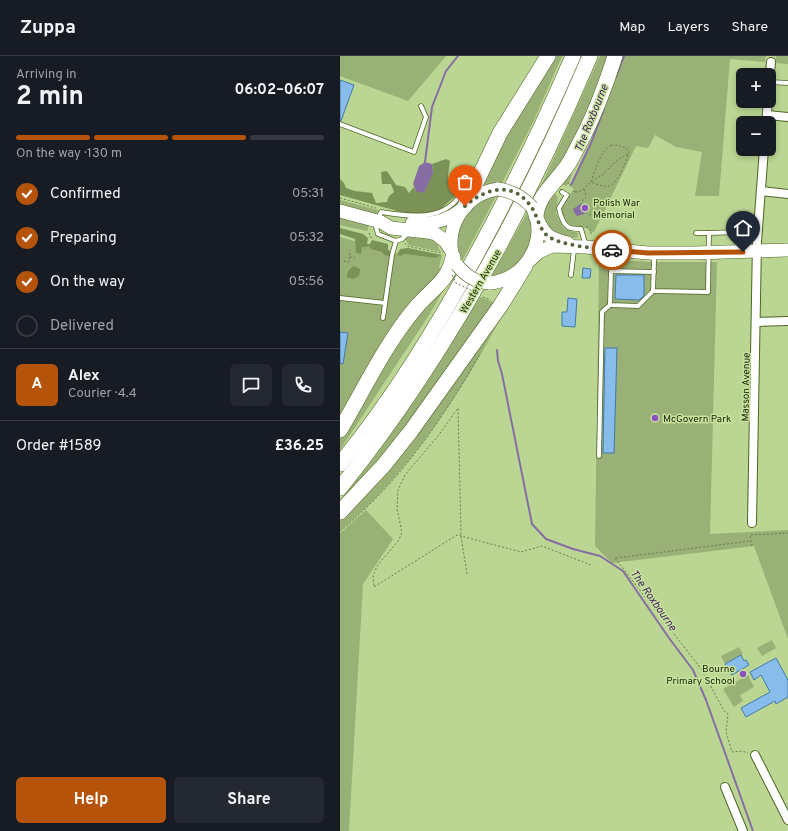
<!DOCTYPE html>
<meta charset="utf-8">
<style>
:root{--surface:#171b24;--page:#242831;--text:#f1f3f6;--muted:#9ea1a6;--line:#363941;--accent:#b45309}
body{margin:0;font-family:Overpass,sans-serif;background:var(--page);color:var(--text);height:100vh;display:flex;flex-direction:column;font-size:15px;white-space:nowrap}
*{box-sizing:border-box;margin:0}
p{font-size:13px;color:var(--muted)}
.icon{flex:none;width:22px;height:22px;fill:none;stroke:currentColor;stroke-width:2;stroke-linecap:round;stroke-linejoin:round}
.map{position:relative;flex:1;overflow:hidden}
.sheet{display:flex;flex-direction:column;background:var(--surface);width:340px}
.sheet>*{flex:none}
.controls{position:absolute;left:396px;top:12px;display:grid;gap:8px}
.controls a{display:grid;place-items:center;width:40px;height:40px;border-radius:6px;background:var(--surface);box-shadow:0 2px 6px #0003;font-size:20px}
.pin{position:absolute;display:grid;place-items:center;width:34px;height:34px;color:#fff;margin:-41px -17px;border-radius:50% 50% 50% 0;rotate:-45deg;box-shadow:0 0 4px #0007}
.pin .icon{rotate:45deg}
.courier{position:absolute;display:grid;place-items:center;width:40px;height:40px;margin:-20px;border:3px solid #b45309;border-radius:50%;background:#fff;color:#222;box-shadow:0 1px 5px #0007}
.headline em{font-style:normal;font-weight:700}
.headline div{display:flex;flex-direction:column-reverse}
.headline{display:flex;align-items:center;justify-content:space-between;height:68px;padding:0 16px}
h1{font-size:26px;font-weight:700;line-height:30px}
.bar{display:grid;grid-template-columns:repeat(4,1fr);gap:6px 4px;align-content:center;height:48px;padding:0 16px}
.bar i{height:5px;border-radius:3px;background:var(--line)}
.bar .active{background:var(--accent)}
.bar p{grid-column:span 4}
.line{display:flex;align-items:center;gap:10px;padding:0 16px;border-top:1px solid var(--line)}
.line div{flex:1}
.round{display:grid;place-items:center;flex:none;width:42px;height:42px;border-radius:6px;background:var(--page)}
ol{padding:0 16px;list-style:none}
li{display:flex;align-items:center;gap:12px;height:44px}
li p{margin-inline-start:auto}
li .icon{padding:4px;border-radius:50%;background:var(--accent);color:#fff;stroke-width:4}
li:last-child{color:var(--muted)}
li i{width:22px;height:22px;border:2px solid var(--line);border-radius:50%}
.button{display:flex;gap:8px;margin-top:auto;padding:8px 16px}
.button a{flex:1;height:46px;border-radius:6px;background:var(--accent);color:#fff;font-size:16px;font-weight:700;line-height:46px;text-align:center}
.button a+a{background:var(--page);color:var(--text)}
header{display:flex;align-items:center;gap:24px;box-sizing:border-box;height:56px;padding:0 20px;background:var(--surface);border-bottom:1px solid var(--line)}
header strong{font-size:19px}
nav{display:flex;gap:22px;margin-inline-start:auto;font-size:14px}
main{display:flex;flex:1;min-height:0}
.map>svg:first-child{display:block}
.green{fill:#99b076}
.forest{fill:#7b9257}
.water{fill:#876da4}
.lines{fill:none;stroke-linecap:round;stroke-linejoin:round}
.stream{stroke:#876da4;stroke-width:2}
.building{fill:#88bceb;stroke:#417aa9}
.lane-casing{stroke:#4f6524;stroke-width:5.5}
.street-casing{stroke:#4f6524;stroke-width:10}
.primary-casing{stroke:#4f6524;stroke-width:14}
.highway-casing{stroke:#4f6524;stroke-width:16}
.path{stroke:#697b4c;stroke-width:1;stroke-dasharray:2 2;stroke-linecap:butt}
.lane{stroke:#fff;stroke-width:4}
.street{stroke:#fff;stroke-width:8}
.primary{stroke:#fff;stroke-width:13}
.highway{stroke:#fff;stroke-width:15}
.primary-bridge-casing{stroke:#4f6524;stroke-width:14;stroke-linecap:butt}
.path-bridge{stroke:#697b4c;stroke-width:1;stroke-dasharray:2 2;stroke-linecap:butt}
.primary-bridge{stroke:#fff;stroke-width:13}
.done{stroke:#56663c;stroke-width:4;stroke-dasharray:0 7.2}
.route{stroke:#b45309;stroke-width:5}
.poi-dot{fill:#8f50c6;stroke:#c8e39e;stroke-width:1.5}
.labels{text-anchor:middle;stroke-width:3;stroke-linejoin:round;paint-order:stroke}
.poi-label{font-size:10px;fill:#202a0e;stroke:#c8e39e;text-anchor:start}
.street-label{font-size:10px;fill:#202a0e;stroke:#c8e39e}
.water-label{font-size:11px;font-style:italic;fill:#441f63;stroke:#c8e39e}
</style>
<header>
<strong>Zuppa</strong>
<nav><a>Map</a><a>Layers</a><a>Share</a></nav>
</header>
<main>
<section class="sheet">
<div class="headline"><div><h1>2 min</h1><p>Arriving in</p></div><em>06:02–06:07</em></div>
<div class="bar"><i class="active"></i><i class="active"></i><i class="active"></i><i></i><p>On the way · 130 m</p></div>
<ol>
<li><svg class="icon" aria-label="check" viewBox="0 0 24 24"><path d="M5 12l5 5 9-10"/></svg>Confirmed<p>05:31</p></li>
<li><svg class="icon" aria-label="check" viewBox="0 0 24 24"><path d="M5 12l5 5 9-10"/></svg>Preparing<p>05:32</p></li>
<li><svg class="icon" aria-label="check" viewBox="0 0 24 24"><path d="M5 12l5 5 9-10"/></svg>On the way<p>05:56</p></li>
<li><i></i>Delivered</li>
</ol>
<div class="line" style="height:72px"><b class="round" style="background:var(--accent);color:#fff">A</b><div><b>Alex</b><p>Courier · 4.4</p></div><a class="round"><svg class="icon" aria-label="chat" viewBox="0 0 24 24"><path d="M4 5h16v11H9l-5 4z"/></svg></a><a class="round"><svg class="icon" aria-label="phone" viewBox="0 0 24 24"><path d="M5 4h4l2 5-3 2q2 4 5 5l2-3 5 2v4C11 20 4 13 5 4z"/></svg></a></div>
<div class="line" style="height:52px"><div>Order #1589</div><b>£36.25</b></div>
<div class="button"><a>Help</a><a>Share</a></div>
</section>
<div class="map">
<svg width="448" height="775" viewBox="0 0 448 775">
<rect width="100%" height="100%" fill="#bbd692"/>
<g class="green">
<path d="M0 0H106L68 45 0 20Z"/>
<path d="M212 0H222L194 64 162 127 148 129 142 128 160 86Z"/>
<path d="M260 0H270L260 32 228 99 197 139Z"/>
<path d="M284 0H426L425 6 390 3 379 140H355L362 96 336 91 315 79 308 92 296 90 254 176H250L248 172 229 170 221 154 233 134 235 133 231 129 251 87Z"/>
<path d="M436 0H448V8L435 7Z"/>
<path d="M228 116 232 118 228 128 226 130 221 128 214 137 218 141 216 157 222 170 225 173 238 177 237 182C219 180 202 172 202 152Z"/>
<path d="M156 140 122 205 118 203 117 176 128 156 146 141Z"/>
<path d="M0 144 38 154 36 159 0 150Z"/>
<path d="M187 157 192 165 191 191 171 216 151 221Z"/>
<path d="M0 159 29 169 27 175 0 169Z"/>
<path d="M73 179 99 185 98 192 101 196 69 189 65 183Z"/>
<path d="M0 181 62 199 64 198 95 202 102 199 99 212 105 213 0 364Z"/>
<path d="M259 203 314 206H377L370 478 448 474V583L414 490 272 507 255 490Z"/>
<path d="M109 225 89 259 0 394V382L71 266Z"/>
<path d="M140 241 158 248 74 366 0 451V444C54 382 96 310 140 241Z"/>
<path d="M160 257 159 265C146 289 133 313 118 336 85 387 47 436 0 475V464L9 455Z"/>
<path d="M26 454 53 483 23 528 9 775H0V477Z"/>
<path d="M432 584 436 592 422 600 417 592Z"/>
<path d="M399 591 403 598 385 608 381 600Z"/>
<path d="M408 619 414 631 400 639 403 645 394 651 383 633Z"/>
</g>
<g class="forest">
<path d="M106 103 110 105 108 119 109 133 115 134 116 124 124 118 127 130 97 156 68 158 0 139V123L4 127 6 132 15 135 32 137 36 147 47 146 49 140 54 136 51 128H42L41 116 47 115 56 129 65 131 69 137 74 131 76 135 93 117 92 108Z"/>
<path d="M0 172 23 178 28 182 27 188H30L32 184 48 188V193L51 197 50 200 44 199 42 196 31 193 29 190 26 191H22L21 198 16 197 15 183 0 178Z"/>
<path d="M68 192 102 199 95 202 64 198 61 200 57 199 60 193Z"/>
<path d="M14 210 20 213C20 219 19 220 13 223L7 221C7 215 9 213 14 210Z"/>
</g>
<g class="water">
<path d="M85 106 92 108 93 117 84 137 76 135 73 128 79 110Z"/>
<path d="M242 147 247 157 237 160 234 156 233 153Z"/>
</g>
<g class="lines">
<g class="stream">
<path d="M276 21 284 0"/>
<path d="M85 106 92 51 106 15 118 0"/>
<path d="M231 129 251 87 264 53"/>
<path d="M157 294 158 305 162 318 192 468 206 483 233 493 260 500 283 515 329 582 353 614 366 644 413 775"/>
</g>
</g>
<g class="building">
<path d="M0 24 14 29 1 65H0Z"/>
<path d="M243 212 251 213 250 222H242Z"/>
<path d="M276 219H304V240L299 244 275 243Z"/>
<path d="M228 242 237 243 235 271 222 270V256H227Z"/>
<path d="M0 276 8 277 3 308 0 307Z"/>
<path d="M265 292H277L274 397H263Z"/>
<path d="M401 599 404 605 406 604 409 609 392 619 385 608Z"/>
<path d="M436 602 448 624V641L436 648 435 645 406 661 401 652 430 636 421 619 414 624 410 616Z"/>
</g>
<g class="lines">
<defs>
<g id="lane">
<path d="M430 26 448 27"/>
<path d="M0 68 74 96 86 61 81 50"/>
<path d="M222 136 227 139 219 152C220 159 224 171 231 172 234 173 238 173 241 173L246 190"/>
<path d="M38 163 41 156C77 162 114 166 128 123"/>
<path d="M35 167 38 178 56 185 62 183 68 177"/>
<path d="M356 177H369"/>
<path d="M311 200 314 204 313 235 368 236 369 177 400 176"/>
<path d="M231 219 234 193"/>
<path d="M313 235 298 250 270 249 271 215 314 216"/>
<path d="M0 242 45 247"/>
<path d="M43 262 52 199 56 185"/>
<path d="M259 400 262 256 270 249"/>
</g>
<g id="street">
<path d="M429 28 431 6"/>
<path d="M427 59 448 61"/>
<path d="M426 67 428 45"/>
<path d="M421 135 448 138"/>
<path d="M416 266 448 265"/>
<path d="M412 467 417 186 424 93"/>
<path d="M415 699 448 764"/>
<path d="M385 731 403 775"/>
</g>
<g id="primary">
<path d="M0 155 41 166 51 172 87 176 96 178 105 185 111 194"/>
<path d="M198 164C205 180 211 183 228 187"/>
<path d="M72 167C90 169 107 165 121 154"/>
<path d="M112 197C106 167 128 137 158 133"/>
<path d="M189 205 199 196 212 190 246 191 308 197H355L448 194"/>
<path d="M149 227C185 225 210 183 192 151"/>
</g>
<g id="highway">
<path d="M125 150 160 77 208 0"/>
<path d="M196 160C198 140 213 129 224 114 230 107 234 98 238 90 254 62 265 31 275 0"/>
<path d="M0 374C25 332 46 286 78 249 92 233 109 224 113 201"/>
<path d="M0 408C45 353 84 292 119 230 161 155 199 79 233 0"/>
<path d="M0 432C105 302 185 153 250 0"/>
<path d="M0 456 44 409 71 375 161 249 185 210"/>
</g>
</defs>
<use href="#lane" class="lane-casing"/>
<use href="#street" class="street-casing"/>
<use href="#primary" class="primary-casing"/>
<use href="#highway" class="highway-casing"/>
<g class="path">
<path d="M271 89C278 89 284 90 289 95 288 103 277 129 269 130 263 131 256 128 251 126 255 114 260 96 271 89Z"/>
<path d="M229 126 228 128 235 133 233 138"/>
<path d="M244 133 246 140"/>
<path d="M235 136C242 136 245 131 250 127 254 123 259 121 263 118 271 110 277 103 288 98"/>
<path d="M0 142 36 152"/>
<path d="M242 145 246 142"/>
<path d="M249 159 254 157"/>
<path d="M246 171C251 172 251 175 251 180"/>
<path d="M29 177 30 181 33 182"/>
<path d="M65 187 67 190 101 197"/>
<path d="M10 201H15"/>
<path d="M4 205 9 206 10 194"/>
<path d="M143 241 151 244"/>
<path d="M0 475C58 428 103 363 140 298"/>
<path d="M412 490 410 479 448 477"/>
<path d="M275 502 362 614 384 655 388 658 386 676 392 696 402 695 408 697"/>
<path d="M276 502 410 485"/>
<path d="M127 518 121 480V476L118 352 98 380 65 419 58 434 57 453 62 476 59 484 37 510 33 520 34 531 117 479 121 480 181 496 202 490 251 509"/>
</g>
<use href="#lane" class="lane"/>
<use href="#street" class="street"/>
<use href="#primary" class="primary"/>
<use href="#highway" class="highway"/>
<defs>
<g id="primary-bridge">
<path d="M158 133C172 135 182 140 192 151"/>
<path d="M117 209C126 220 135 226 149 227"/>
</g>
</defs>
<use href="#primary-bridge" class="primary-bridge-casing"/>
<path class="path-bridge" d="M112 219 116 227 141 239"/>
<use href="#primary-bridge" class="primary-bridge"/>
</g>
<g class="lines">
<path class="done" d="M125 150C146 132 174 124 192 152 198 161 199 174 209 181 224 190 254 192 272 194"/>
<path class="route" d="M272 194 308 197 403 196"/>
</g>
<g class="poi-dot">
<circle cx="245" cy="152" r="4"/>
<circle cx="315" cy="362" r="4"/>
<circle cx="403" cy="618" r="4"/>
</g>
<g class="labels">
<g class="poi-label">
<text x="253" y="150">Polish War<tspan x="253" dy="12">Memorial</tspan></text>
<text x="323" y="366">McGovern Park</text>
<text x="395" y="616" text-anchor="end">Bourne<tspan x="395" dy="12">Primary School</tspan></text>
</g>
<g class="street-label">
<text transform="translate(140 225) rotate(-60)" y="4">Western Avenue</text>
<text transform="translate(405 331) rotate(-89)" y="4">Masson Avenue</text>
</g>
<g class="water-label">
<text transform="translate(251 62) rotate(-68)" y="4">The Roxbourne</text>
<text transform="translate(314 544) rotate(55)" y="4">The Roxbourne</text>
</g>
</g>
</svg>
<div class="controls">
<a>+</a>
<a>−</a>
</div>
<div class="pin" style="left:125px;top:150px;background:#ea580c"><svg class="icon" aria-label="bag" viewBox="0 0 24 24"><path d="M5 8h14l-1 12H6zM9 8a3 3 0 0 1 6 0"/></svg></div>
<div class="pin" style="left:403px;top:196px;background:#1f2937"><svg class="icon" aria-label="home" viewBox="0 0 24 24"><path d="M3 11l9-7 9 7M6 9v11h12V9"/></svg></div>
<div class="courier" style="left:272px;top:194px"><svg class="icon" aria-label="car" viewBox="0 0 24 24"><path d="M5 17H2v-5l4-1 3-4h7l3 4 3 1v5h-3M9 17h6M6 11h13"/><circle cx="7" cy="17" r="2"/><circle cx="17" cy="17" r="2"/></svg></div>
</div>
</main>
